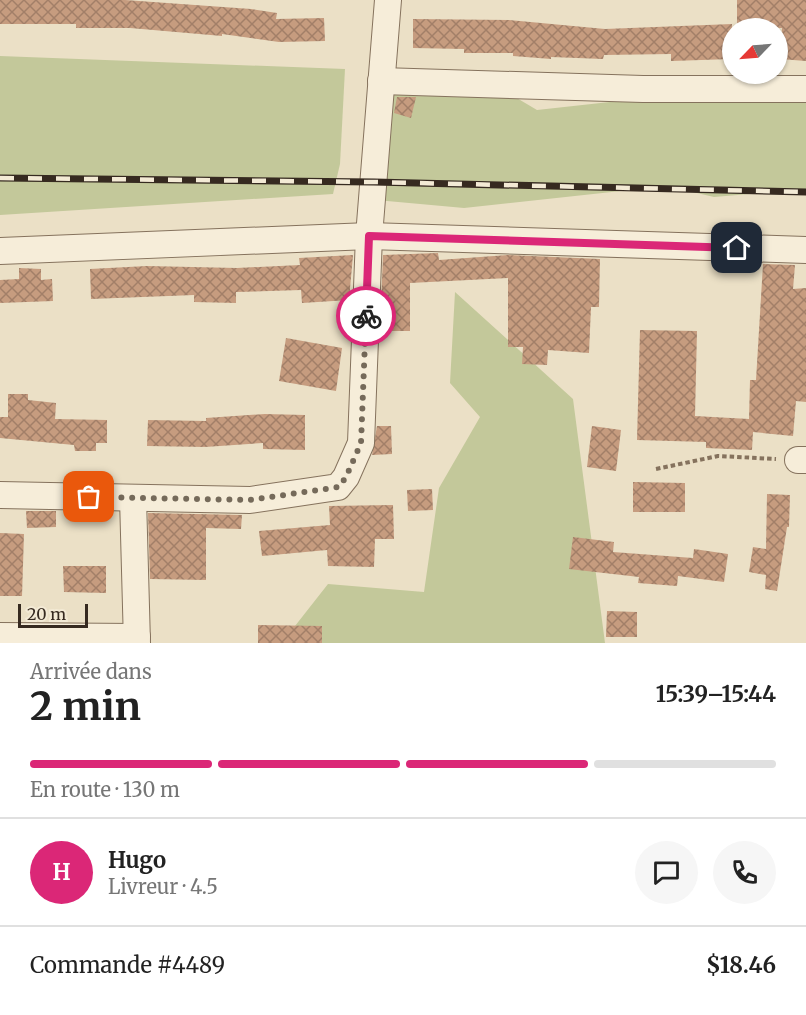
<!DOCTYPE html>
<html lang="fr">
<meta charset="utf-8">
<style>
:root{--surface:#fff;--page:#f6f6f6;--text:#222;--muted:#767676;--line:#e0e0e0;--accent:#db2777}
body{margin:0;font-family:Merriweather,serif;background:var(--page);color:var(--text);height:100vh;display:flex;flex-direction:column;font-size:22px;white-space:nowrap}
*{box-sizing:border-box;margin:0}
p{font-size:20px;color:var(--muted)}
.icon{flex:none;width:33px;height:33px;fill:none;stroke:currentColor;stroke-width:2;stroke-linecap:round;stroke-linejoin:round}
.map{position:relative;height:643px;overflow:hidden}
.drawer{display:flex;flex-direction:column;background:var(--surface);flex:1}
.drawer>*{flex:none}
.needle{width:39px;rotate:245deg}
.fabs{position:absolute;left:722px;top:18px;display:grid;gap:12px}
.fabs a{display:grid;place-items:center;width:66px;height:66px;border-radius:50%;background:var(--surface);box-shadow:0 2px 4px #0004;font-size:30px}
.scale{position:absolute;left:18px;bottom:15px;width:70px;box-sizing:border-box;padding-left:6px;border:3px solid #362a20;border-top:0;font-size:16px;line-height:21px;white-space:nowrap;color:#362a20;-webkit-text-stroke:4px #f3ead5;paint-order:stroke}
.pin{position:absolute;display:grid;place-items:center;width:51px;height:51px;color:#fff;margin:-26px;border-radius:12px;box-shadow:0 3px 9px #0006}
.courier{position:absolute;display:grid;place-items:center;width:60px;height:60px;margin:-30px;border:4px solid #db2777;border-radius:50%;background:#fff;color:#222;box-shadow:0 2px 8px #0007}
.headline em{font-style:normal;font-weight:700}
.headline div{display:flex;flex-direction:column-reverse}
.headline{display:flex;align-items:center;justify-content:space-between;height:102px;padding:0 30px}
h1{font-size:39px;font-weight:700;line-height:45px}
.bar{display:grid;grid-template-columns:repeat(4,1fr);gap:9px 6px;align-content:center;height:72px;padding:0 30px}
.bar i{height:8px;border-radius:4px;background:var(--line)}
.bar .active{background:var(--accent)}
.bar p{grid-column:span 4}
.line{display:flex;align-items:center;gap:15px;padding:0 30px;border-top:2px solid var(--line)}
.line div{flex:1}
.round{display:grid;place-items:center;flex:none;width:63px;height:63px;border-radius:32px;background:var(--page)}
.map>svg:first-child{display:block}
.grass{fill:#c3c89a}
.building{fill:url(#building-cross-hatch)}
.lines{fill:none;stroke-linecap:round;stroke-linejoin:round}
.street-casing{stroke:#85725d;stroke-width:28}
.path{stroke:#85725d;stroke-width:4;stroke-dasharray:4.5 3;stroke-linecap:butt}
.street{stroke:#f6edd9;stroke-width:26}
.rail-casing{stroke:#362a20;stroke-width:7}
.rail{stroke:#f3ead5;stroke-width:4.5;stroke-dasharray:14;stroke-linecap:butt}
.done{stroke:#756a5a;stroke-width:6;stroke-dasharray:0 10.8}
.route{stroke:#db2777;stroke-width:8}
</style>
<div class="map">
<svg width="806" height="643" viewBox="0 0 806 643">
<defs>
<pattern id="building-cross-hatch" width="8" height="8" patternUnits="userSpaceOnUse" patternTransform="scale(1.5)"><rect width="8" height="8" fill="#c69c7f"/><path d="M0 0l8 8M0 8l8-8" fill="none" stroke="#a27f68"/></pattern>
</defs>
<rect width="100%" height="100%" fill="#ebe0c6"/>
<g class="grass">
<path d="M0 56 345 69 340 164 333 194 0 215Z"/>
<path d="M382 84 515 97 537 110 646 98 806 99V193L796 190 714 197 667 186 464 208 365 199Z"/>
<path d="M455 292 573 399 605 643H297L295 626 328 584 424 592 439 488 480 417 450 383Z"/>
</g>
<g class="building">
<path d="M0 0H125L251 9 277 13 276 19 324 18 325 41 279 42 222 34V36L130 28H76V24H0Z"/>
<path d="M737 0H806V61L780 59 782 28H737Z"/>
<path d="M413 19 509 20 605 29 732 24V59L671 61V54L604 55 603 59 551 57V59L513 56V53H464V49L413 48Z"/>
<path d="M397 97H416L411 118 394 113Z"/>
<path d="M438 253 439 260 508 255 600 259 599 307H591L589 353 548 350 547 365 522 364 523 347H508V278L410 283V331H380L383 255Z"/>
<path d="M353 255 349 300 302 303 301 290 236 292V303L194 302V295L91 299 90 269 147 266 237 268 300 265 299 258Z"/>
<path d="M763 264 795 265 793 289 806 288V402L796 401 793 436 753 432 752 450 706 448V442L637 440 640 330 697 331 695 416 749 419 750 380H756Z"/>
<path d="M19 268 41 269V280L52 279 53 301 0 303V280L19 279Z"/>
<path d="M286 338 342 348 336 391 279 381Z"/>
<path d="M8 394H28V400L56 403 55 419 107 420V443H96V451H75L74 445 0 438V417H8Z"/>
<path d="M265 414 305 415V450L263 449V443L205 447 147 446 148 420 206 421V418Z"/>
<path d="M377 426H391L392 454 372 455Z"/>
<path d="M592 426 621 430 616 471 587 467Z"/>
<path d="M633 482 685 483V512H633Z"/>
<path d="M432 489 433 510 408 511 407 490Z"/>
<path d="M767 494 790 495 789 527H787L777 591 765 589 766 575 749 572 753 547 766 549Z"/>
<path d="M393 505 394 539H375L374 567 328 566 327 550 262 556 259 531 330 525 329 506Z"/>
<path d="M26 511H56V527L27 528Z"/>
<path d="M148 513 242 515 241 529 206 528V580L150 579Z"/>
<path d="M0 533 24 534 22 596H0Z"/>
<path d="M573 537 614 542 613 552 693 558 694 549 728 554 724 582 678 576 677 586 638 583 639 577 569 569Z"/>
<path d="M63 566H106V593L64 592Z"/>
<path d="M607 611 637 612V637H606Z"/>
<path d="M258 625 322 626V643H258Z"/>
</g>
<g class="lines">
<defs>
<g id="street">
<path d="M381 81 643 89H806"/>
<path d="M0 251 369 236 806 250"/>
<path d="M798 460H806"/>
<path d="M0 495 250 500 338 487 346 477 361 443 369 236 388 0"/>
<path d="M133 498 137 643"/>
<path d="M0 636 137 637"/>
</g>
</defs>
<use href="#street" class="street-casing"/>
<path class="path" d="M656 469 718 456 776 459"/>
<use href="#street" class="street"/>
<defs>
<path id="rail" d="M0 178 374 182 806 192"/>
</defs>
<use href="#rail" class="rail-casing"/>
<use href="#rail" class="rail"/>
</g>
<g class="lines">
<path class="done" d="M89 497 250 500 339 487 346 477 361 443 366 316"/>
<path class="route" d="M366 316 369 236 737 248"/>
</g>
</svg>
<div class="fabs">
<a><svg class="needle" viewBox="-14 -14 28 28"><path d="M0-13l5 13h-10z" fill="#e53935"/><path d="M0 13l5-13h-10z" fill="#767676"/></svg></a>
</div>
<div class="scale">20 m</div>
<div class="pin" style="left:89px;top:497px;background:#ea580c"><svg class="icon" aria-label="bag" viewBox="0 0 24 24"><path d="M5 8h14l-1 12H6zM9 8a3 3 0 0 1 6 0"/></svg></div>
<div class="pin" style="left:737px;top:248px;background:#1f2937"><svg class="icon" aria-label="home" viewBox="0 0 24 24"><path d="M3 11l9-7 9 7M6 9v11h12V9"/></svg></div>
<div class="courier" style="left:366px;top:316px"><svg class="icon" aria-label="bike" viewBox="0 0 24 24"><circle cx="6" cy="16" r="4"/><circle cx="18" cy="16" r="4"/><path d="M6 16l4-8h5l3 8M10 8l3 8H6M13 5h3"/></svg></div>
</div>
<section class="drawer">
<div class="headline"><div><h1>2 min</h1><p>Arrivée dans</p></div><em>15:39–15:44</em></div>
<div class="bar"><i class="active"></i><i class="active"></i><i class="active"></i><i></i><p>En route · 130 m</p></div>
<div class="line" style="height:108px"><b class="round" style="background:var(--accent);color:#fff">H</b><div><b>Hugo</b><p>Livreur · 4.5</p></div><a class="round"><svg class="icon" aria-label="chat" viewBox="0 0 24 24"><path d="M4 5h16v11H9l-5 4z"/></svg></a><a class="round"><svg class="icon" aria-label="phone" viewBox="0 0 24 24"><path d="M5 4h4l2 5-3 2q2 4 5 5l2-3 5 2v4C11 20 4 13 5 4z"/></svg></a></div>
<div class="line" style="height:78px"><div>Commande #4489</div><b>$18.46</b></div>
</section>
